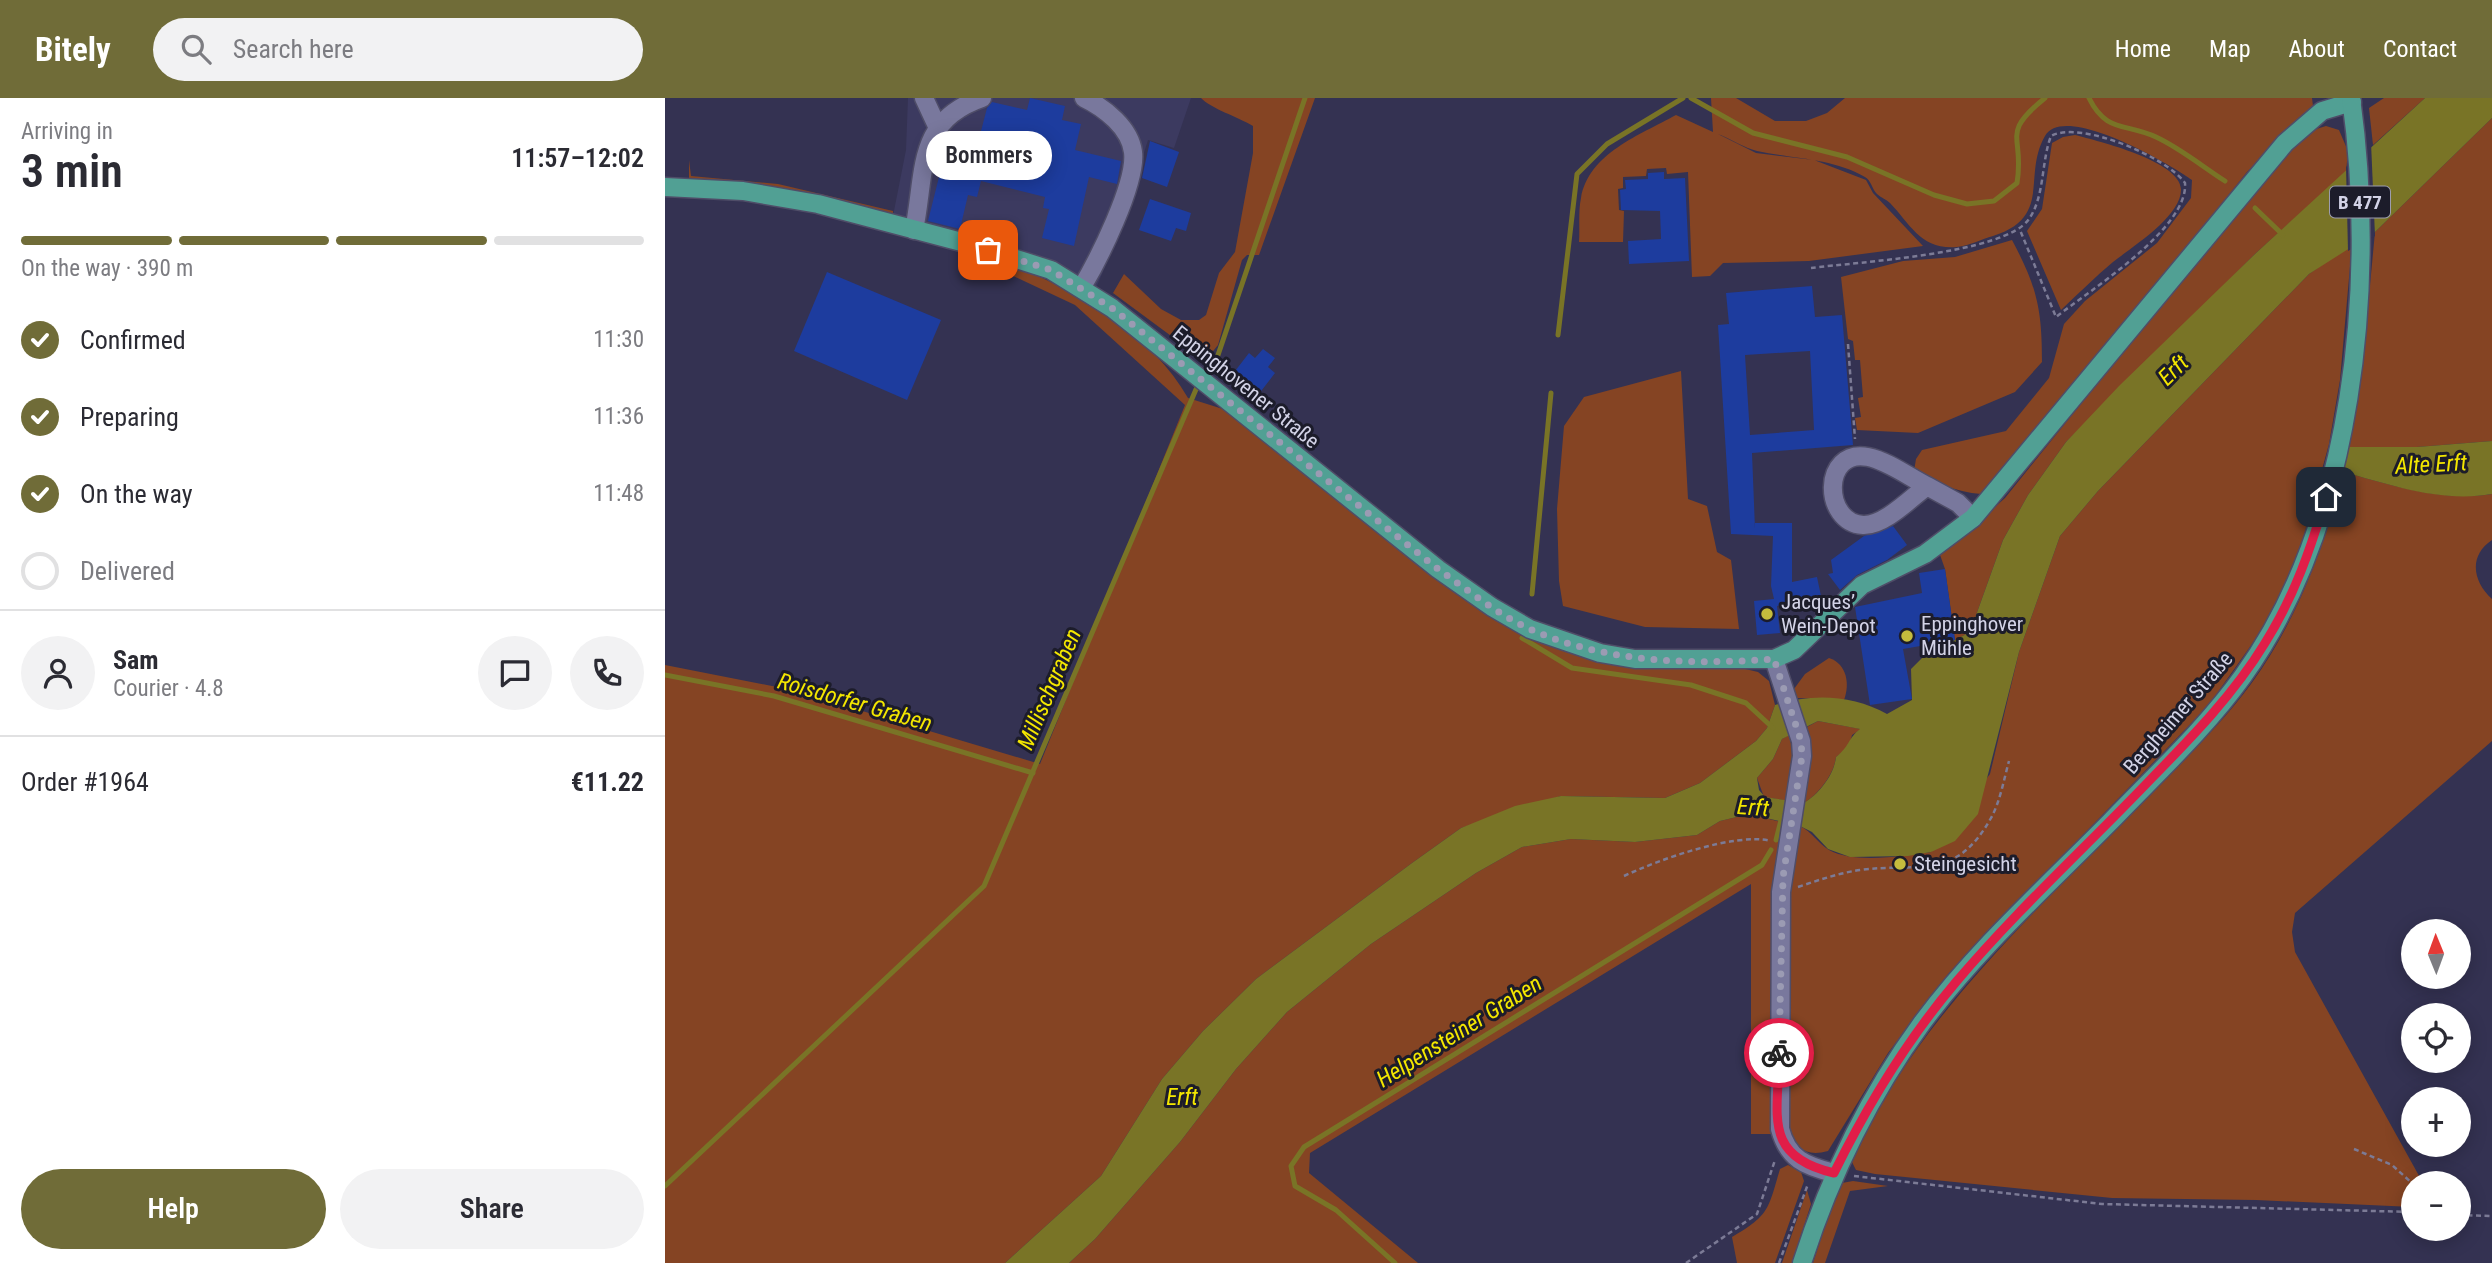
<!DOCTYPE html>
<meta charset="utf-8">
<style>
:root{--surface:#fff;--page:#f2f2f3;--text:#2b2b33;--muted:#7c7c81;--line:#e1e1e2;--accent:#706c38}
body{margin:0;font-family:"Roboto Condensed",sans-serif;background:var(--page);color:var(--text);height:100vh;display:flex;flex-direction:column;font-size:26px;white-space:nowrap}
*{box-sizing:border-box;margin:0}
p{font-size:23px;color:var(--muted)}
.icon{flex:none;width:38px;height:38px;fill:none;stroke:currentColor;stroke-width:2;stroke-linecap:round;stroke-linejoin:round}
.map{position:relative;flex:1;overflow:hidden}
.sheet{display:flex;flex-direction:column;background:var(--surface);width:665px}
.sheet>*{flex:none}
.needle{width:46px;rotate:359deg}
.controls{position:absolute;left:1736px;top:821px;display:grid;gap:14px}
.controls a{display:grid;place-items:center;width:70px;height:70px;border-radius:50%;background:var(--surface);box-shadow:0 4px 18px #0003;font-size:35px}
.pin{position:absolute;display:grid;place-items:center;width:60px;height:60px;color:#fff;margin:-30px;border-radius:14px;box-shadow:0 4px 10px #0006}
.courier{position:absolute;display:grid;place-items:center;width:70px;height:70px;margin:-35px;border:5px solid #e11d48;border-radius:50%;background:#fff;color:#222;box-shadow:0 2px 9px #0007}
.bubble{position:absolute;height:49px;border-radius:24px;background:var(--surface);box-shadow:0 4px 18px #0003;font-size:23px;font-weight:600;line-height:49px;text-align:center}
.overview em{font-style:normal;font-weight:600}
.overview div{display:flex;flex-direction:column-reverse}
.overview{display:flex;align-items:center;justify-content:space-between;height:119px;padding:0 21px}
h1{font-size:46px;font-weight:600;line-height:52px}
.bar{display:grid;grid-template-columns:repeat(4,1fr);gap:10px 7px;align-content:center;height:84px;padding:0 21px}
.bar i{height:9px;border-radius:5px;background:var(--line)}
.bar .current{background:var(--accent)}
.bar p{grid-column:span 4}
.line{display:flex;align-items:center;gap:18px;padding:0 21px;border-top:2px solid var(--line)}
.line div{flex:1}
.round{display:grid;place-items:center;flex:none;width:74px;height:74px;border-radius:37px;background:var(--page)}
ol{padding:0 21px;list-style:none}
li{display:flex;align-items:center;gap:21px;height:77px}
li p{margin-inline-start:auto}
li .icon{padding:7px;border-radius:50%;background:var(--accent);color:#fff;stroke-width:4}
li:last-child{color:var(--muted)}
li i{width:38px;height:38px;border:4px solid var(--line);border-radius:50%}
.button{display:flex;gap:14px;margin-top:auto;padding:14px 21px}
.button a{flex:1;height:80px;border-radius:42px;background:var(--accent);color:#fff;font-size:28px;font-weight:600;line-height:80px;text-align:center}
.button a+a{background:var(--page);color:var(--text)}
header{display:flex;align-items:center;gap:42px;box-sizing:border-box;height:98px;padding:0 35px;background:var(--accent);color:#fff}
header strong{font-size:33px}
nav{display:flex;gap:38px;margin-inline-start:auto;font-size:24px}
.search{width:490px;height:63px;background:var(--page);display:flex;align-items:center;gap:18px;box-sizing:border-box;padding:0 24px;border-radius:38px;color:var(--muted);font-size:26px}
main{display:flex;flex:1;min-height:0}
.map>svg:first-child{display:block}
.built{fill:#3c3a60}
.green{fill:#854423}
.water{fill:#797426;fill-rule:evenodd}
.pier{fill:#343252}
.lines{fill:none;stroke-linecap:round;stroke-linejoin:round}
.stream{stroke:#797426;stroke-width:5}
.building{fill:#1d3c9e;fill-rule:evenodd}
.minor-casing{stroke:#4f4d68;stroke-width:21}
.major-casing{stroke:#4f4d68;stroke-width:21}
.path{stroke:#7c7b96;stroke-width:2.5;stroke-dasharray:5 3.5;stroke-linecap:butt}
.minor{stroke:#79789d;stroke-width:18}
.major{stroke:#51a094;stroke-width:18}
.done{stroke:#9b9bb3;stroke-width:7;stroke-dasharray:0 12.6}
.route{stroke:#e11d48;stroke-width:9}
.poi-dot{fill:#c5bc3d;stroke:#1c1c2a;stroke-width:2.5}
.labels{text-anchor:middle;stroke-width:6;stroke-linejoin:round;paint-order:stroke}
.shield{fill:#1c1c2a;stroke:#9c9cae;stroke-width:2}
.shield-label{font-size:19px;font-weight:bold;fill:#d3d3e7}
.street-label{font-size:21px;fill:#d3d3e7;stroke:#1c1c2a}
.poi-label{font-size:21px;fill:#d3d3e7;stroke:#1c1c2a;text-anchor:start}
.water-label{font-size:23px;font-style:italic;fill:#f4e700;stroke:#1c1c2a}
</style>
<header>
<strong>Bitely</strong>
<div class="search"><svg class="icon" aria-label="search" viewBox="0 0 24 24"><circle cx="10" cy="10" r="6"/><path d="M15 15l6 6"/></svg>Search here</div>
<nav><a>Home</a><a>Map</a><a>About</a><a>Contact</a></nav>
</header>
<main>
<section class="sheet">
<div class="overview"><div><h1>3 min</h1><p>Arriving in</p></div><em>11:57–12:02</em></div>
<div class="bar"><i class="current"></i><i class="current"></i><i class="current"></i><i></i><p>On the way · 390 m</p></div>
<ol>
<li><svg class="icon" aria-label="check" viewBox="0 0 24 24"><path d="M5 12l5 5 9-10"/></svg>Confirmed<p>11:30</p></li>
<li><svg class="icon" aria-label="check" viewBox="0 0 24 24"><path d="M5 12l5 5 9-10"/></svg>Preparing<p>11:36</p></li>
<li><svg class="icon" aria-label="check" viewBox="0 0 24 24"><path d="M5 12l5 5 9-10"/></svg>On the way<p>11:48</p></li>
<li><i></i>Delivered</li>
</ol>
<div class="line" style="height:126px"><a class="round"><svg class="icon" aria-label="person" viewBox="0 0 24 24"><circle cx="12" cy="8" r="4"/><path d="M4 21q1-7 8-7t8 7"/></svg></a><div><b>Sam</b><p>Courier · 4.8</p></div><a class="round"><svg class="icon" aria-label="chat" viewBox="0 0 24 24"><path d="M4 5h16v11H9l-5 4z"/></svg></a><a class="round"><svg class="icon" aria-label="phone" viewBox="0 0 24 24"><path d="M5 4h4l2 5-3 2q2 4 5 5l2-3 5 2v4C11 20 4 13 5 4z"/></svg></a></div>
<div class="line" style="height:91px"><div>Order #1964</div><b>€11.22</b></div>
<div class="button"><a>Help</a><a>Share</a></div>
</section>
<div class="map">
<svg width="1827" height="1165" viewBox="0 0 1827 1165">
<rect width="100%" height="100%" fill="#343252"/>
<path class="built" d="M243 0H526L509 50 483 42 451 143 431 190 383 161 228 118 241 52Z"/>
<g class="green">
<path d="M536 0H650L594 157H582L577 162 553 247 540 263 448 195 459 176 496 211 516 222H534L541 217 554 175 570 154 588 55V28C573 19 545 10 536 0Z"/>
<path d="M1046 0H1071L1110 23H1141L1162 15 1180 0H1647L1648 8 1582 74 1325 396C1296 397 1273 385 1249 373L1251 361 1257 352 1341 333 1384 280 1399 226 1420 203 1492 145 1526 100 1527 82C1505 66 1399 4 1380 38 1357 78 1388 119 1328 138 1317 141 1304 148 1292 149 1256 152 1246 127 1225 105 1221 101 1216 100 1212 96 1207 91 1206 82 1200 79 1167 60 1129 61 1092 53 1079 50 1066 41 1053 36L1091 55 1149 62 1201 82 1208 95 1258 148 1144 163 1058 165 1045 178 1027 179 1023 74 1002 76 1001 70 982 71 981 78 958 79V90L953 91 954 112 959 113 958 144H914C915 130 913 114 916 100 924 55 975 37 1011 17L1048 34Z"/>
<path d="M1719 0H1760L1708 47 1704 10Z"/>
<path d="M1827 20V343L1752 349H1684L1696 283 1710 134Z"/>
<path d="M1661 28 1674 32 1683 53 1681 74 1591 155 1401 344 1363 397 1338 442 1305 534 1290 542 1280 471 1274 454 1308 429 1340 400 1597 81 1645 33Z"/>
<path d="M1410 37C1433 43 1515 63 1516 91 1517 118 1467 149 1448 164 1430 179 1413 196 1396 212L1362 133 1377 111 1387 45 1398 39Z"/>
<path d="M24 62 26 78 113 86 228 113V118L24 84Z"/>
<path d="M1347 142C1372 189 1377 211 1377 264L1350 294 1253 335 1192 332 1190 320 1196 319 1193 300 1198 299 1195 262H1190L1188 243 1183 241 1176 179 1238 163 1290 159Z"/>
<path d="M1687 146 1675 282 1664 346 1636 448 1616 496 1592 539 1543 608 1284 875 1223 955 1163 1053C1142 1059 1132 1051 1122 1033L1123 808 1135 728C1147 734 1153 745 1164 752 1188 766 1240 758 1266 754L1325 676 1354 554 1395 438 1433 393 1644 176Z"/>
<path d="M351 169C416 194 487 237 523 300L561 312 644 380 823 517 861 537 992 569 1076 570 1093 574 1104 583 1110 607 1102 630 1091 643 1035 685 1000 700 896 698 796 730 747 765 591 881 538 933 497 981 436 1078 340 1165H0V567L127 592 375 666 520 307 410 207 346 177Z"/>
<path d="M1016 273 1023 401 1042 408 1052 454 1066 462 1074 531 980 529 898 508 894 483 892 411 899 328 919 299Z"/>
<path d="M1678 374C1727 387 1776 404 1827 396V442C1803 458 1808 484 1827 501V643L1630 815 1627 834 1630 854 1758 1085H1748V1109L1591 1102 1447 1100 1210 1076 1191 1072 1186 1062C1253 918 1373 812 1482 699 1517 663 1556 627 1586 586 1632 523 1659 449 1678 374Z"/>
<path d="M1164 560C1182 566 1185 586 1179 602L1132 600 1129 591 1140 576Z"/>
<path d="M1153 623 1196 631 1187 637 1184 649 1171 659C1169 676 1154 696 1139 705L1145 639 1142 629Z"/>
<path d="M1124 637 1129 659 1124 703 1099 699 1092 680 1108 661 1117 641Z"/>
<path d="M1084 716 1120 725 1113 752 1108 808V1036H1086V786L645 1055 644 1075 753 1165H404L430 1141 515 1044 571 971 622 914 706 846 811 775 857 749 906 741 970 744 1032 737 1055 723Z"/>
<path d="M1123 1067 1136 1074 1139 1083 1110 1165H1072L1067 1139C1105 1117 1103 1111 1115 1071Z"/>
<path d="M1188 1083 1223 1088 1185 1093 1160 1165H1148L1171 1093 1177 1085Z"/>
<path d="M1142 1092 1146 1106 1127 1165H1117Z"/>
</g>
<g class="water">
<path d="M1760 0H1827V20L1710 134 1644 176 1433 393 1395 438 1354 554 1313 716 1290 743 1266 754 1243 758 1185 759 1163 751 1147 734 1135 728 1084 716 1055 723 1032 737 970 744 906 741 857 749 811 775 706 846 622 914 571 971 515 1044 430 1141 404 1165H340L436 1078 497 981 538 933 591 881 747 765 796 730 850 708 896 698 1000 700 1035 685 1091 643 1102 630 1110 607C1147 595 1188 597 1222 616L1247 602 1246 571 1258 559 1305 534 1338 442 1363 397 1401 344 1454 288 1591 155ZM1153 623 1195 631C1183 640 1185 648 1171 659 1169 677 1154 696 1139 705L1100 699 1094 692 1092 680 1108 661 1117 641Z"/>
<path d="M1827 343V396C1776 405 1727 387 1678 374L1684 349H1752Z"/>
</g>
<path class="pier" d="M1706 44 1710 138 1683 153 1681 69Z"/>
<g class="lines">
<g class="stream">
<path d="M1026 0 1088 35 1182 59 1269 97 1302 106 1329 103 1352 85C1360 37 1334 37 1380 0"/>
<path d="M1424 0C1441 35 1461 25 1491 39 1515 50 1538 69 1560 83"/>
<path d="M1590 110 1618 137"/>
<path d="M893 237 912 76 942 46 1018 0"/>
<path d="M867 496 886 295"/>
<path d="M857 540 907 570 1026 587 1081 605 1108 630"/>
<path d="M0 577 109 598 368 675"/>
<path d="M1111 742 1117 718"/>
<path d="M0 1088 319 788 532 289 552 260 640 0"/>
<path d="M730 1165 671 1112 630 1088 626 1068 639 1049 1097 767 1106 752"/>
</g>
</g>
<g class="building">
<path d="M365 0 400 8 397 22 416 26 410 52 456 63 452 86 424 79 409 148 377 140 384 111 378 110 380 99 316 83 312 99 303 97 295 131 263 123 285 35 303 39 304 34 315 37 322 10 327 4 362 12Z"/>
<path d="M485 43 514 54 502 89 477 80Z"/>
<path d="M999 74V81L1020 80 1024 163 964 166 963 143 996 141 995 113 956 112 955 92 961 91 960 82 983 81V75Z"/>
<path d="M485 101 526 115 521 133 511 130 506 143 474 132Z"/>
<path d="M162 174 276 222 242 302 129 253Z"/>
<path d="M1147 188 1150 219 1177 217 1188 347 1087 355 1090 431V425H1127V484L1152 479 1156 498 1112 508 1115 535 1092 537 1089 503 1109 501 1106 488 1108 438 1066 436 1053 227 1064 226 1061 195ZM1145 253 1149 332 1085 337 1080 257Z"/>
<path d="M598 251 610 260 603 269 610 275 593 297 567 277 584 255 590 260Z"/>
<path d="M1228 428 1242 447 1222 462 1192 477 1175 492 1163 476 1168 475 1166 462 1199 438Z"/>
<path d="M1280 471 1290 542 1238 551 1247 601 1205 607 1190 509 1257 495 1254 475Z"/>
</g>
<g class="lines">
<defs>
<g id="minor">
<path d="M259 0 272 28"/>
<path d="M249 132C261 74 250 23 317 0"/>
<path d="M417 189C433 162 472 85 468 54 465 30 440 10 419 0"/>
<path d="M1262 388C1244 379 1223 363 1203 359 1156 350 1158 425 1198 427 1219 428 1246 400 1262 388L1293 405 1308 420"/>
<path d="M1109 561 1136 643 1137 658 1116 794 1115 1031C1123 1061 1140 1068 1169 1075"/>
</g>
<g id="major">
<path d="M0 89 78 93 153 106 304 146 386 172 447 210 773 471 827 509 865 531 935 555 970 561H1109L1129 552 1197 487 1260 456 1308 420 1620 45 1657 13 1687 4"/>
<path d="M1137 1165C1165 1078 1203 999 1257 925 1312 851 1382 788 1446 723 1491 676 1540 631 1578 578 1689 423 1712 185 1686 0"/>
</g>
</defs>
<use href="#minor" class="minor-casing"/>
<use href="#major" class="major-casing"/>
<g class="path">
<path d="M1146 170C1192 164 1340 156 1364 121 1380 98 1376 64 1386 38 1415 22 1502 59 1520 85 1524 130 1424 193 1391 219L1355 132"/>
<path d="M1183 246 1190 341"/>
<path d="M959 778C993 762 1070 734 1106 743"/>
<path d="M1133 789C1154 782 1174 775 1195 772 1255 764 1290 784 1326 720 1335 704 1339 681 1344 663"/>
<path d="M1689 1051 1727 1067 1748 1086"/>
<path d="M1189 1078 1437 1106 1748 1114"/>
<path d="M1794 1117 1827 1118"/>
<path d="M1021 1165 1092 1116 1110 1062"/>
<path d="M1114 1165 1143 1086"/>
</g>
<use href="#minor" class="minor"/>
<use href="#major" class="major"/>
</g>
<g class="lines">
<path class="done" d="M323 152 386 172 447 210 773 471C803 492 833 517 867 532 942 565 1028 567 1109 561L1136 643 1137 658 1118 779 1114 955"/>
<path class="route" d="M1114 955C1114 1016 1096 1058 1169 1075 1203 1006 1241 943 1291 884 1351 813 1421 749 1485 682 1527 639 1569 596 1600 545 1629 499 1646 450 1661 399"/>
</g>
<g class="poi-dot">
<circle cx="1102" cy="516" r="7"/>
<circle cx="1242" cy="538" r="7"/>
<circle cx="1235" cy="766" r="7"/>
</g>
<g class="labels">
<rect class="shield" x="1665" y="88.5" width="60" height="31" rx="5"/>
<g class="shield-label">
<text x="1695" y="111">B 477</text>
</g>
<g class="street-label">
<text transform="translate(581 289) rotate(39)" y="7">Eppinghovener Straße</text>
<text transform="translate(1513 615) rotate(-49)" y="7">Bergheimer Straße</text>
</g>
<g class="poi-label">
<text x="1116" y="511">Jacques’<tspan x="1116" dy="24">Wein-Depot</tspan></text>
<text x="1256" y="533">Eppinghover<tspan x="1256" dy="24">Mühle</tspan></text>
<text x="1249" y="773">Steingesicht</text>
</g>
<g class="water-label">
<text transform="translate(1508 272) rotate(-44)" y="8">Erft</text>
<text transform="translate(1766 366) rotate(-3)" y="8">Alte Erft</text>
<text transform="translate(384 591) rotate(-67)" y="8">Millischgraben</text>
<text transform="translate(190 604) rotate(16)" y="8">Roisdorfer Graben</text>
<text transform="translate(1088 709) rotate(4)" y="8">Erft</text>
<text transform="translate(794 933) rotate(-32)" y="8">Helpensteiner Graben</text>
<text x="517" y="1007">Erft</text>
</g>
</g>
</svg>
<div class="controls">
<a><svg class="needle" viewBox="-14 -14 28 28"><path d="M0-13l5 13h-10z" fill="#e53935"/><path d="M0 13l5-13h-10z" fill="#7c7c81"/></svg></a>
<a><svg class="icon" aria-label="locate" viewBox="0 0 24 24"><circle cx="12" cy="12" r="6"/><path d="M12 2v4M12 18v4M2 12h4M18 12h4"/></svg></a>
<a>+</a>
<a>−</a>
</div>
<div class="pin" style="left:323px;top:152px;background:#ea580c"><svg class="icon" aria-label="bag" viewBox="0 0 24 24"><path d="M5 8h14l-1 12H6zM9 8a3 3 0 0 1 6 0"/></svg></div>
<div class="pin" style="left:1661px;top:399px;background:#1f2937"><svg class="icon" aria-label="home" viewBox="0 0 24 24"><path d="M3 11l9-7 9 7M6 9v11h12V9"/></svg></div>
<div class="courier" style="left:1114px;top:955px"><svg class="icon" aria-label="bike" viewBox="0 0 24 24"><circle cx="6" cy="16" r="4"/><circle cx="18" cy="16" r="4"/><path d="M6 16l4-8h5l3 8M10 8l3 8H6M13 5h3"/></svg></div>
<div class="bubble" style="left:261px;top:33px;width:126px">Bommers</div>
</div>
</main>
